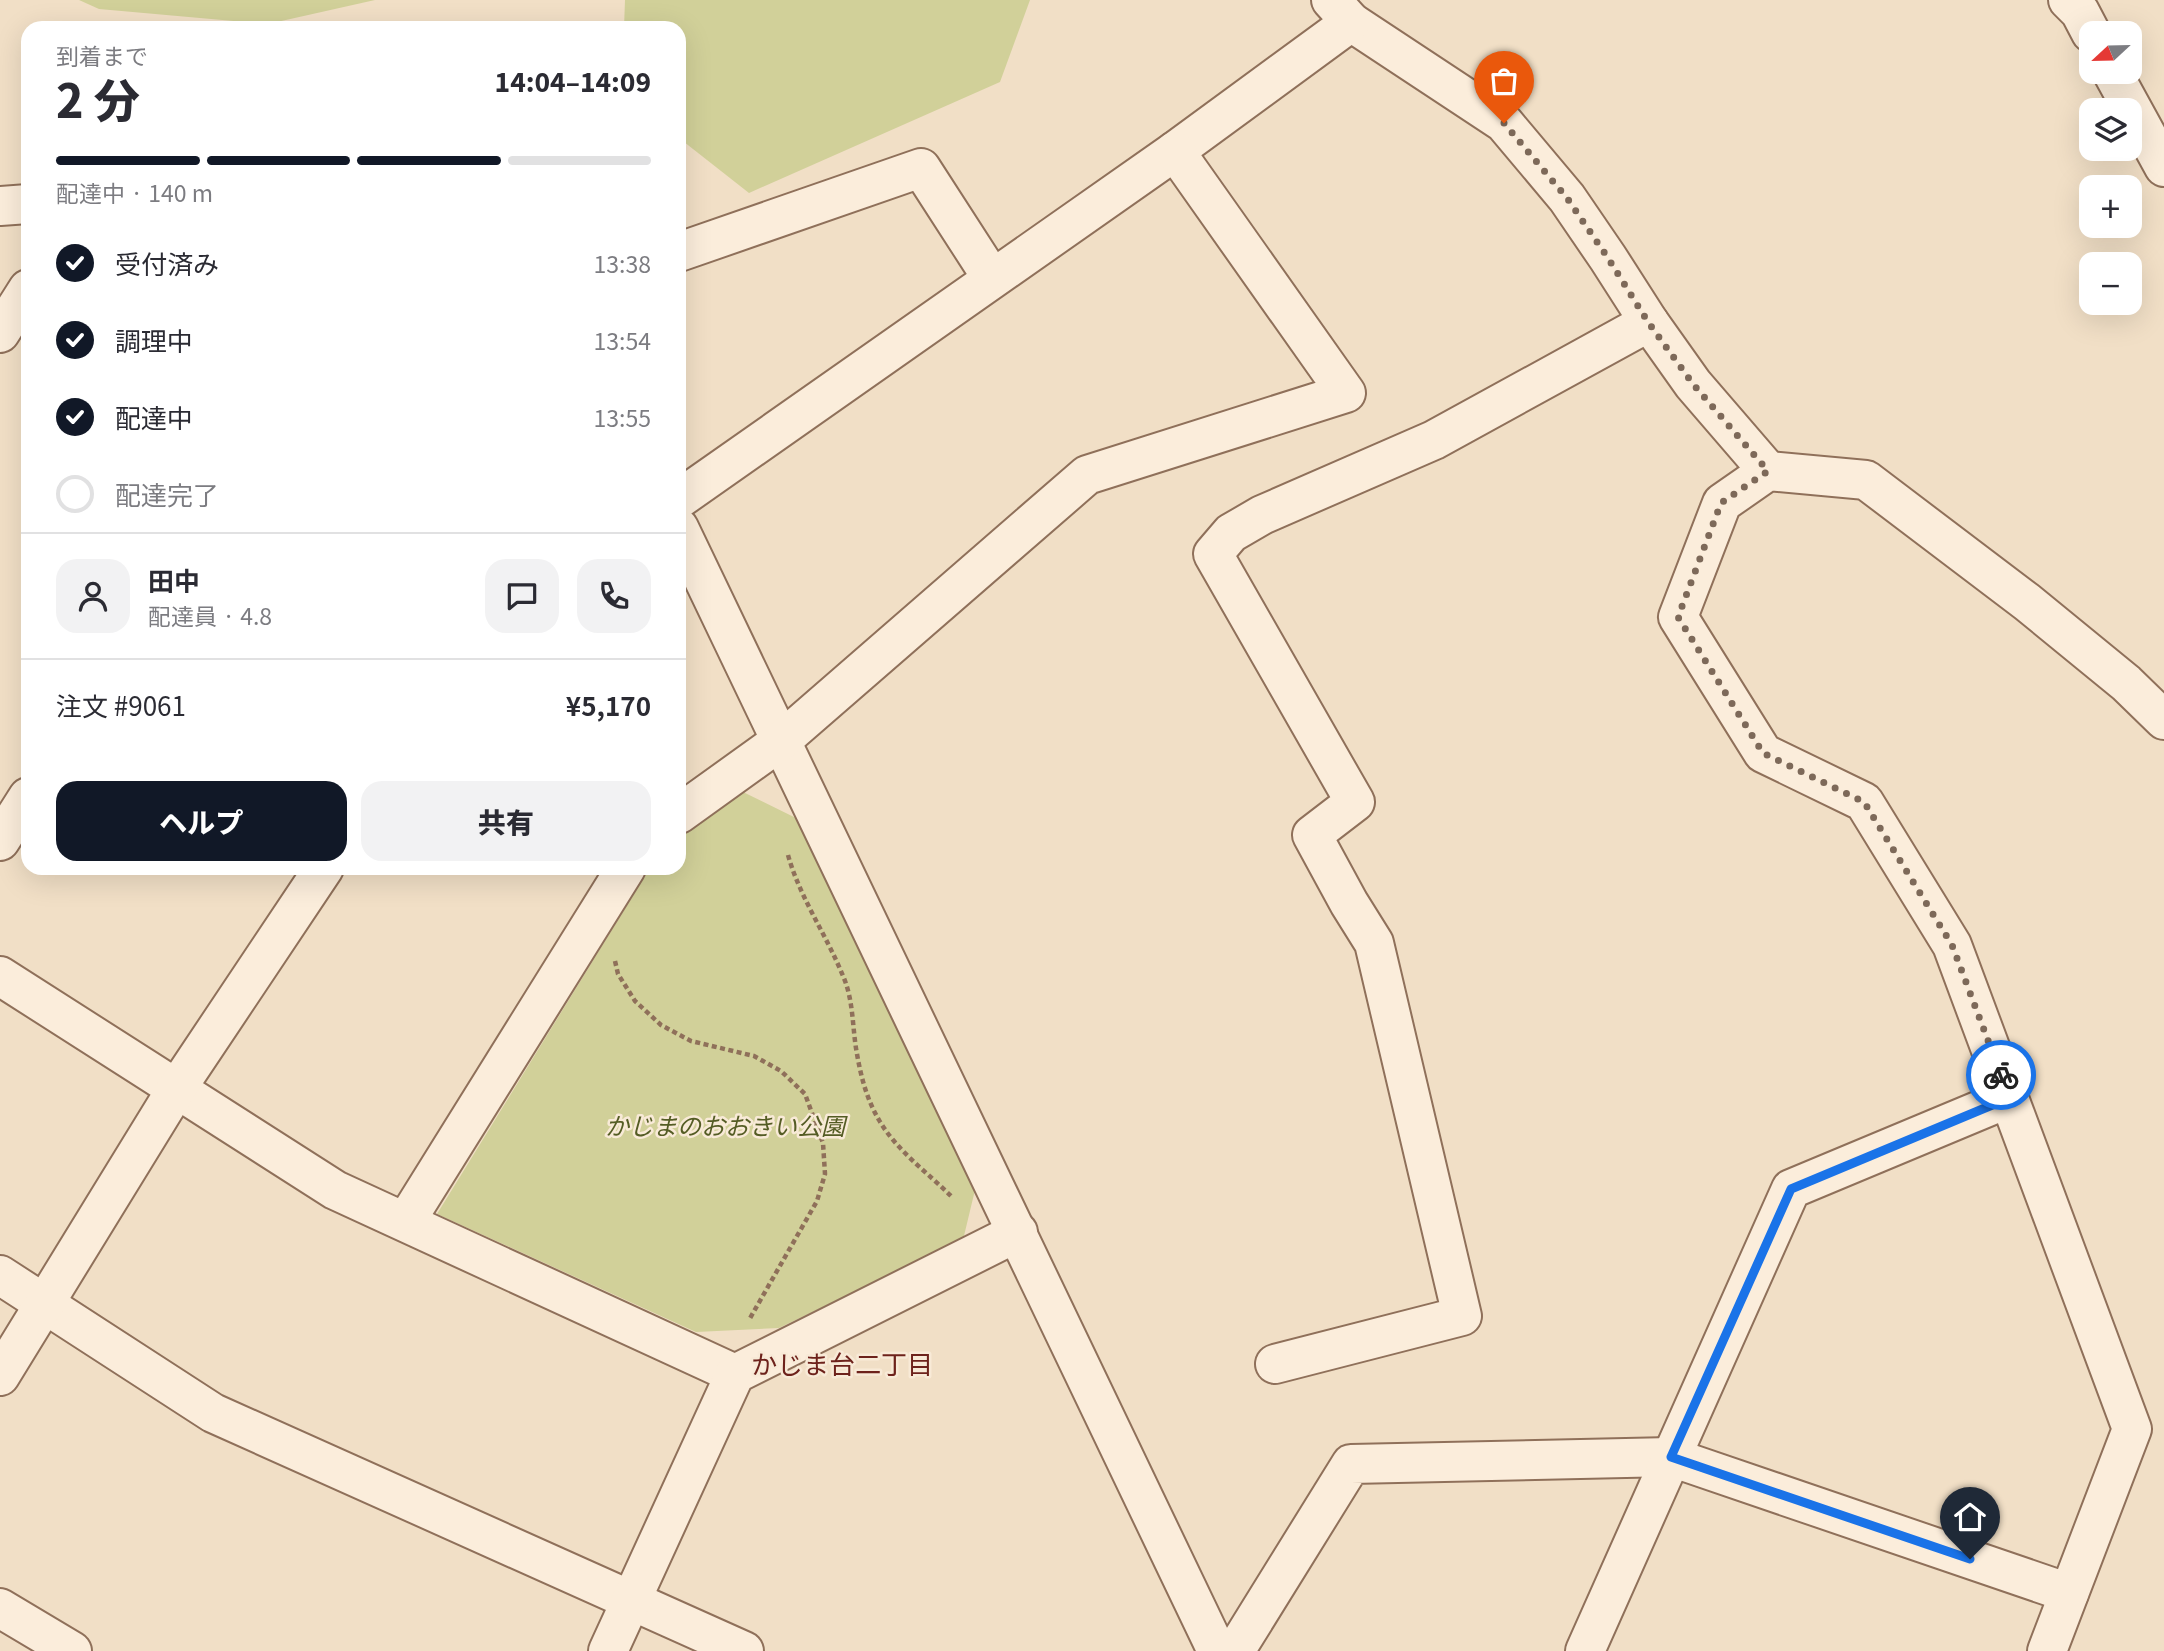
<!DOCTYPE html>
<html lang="ja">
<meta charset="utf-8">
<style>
:root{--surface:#fff;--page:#f2f2f3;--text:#2b2b33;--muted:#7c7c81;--line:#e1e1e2;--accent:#111827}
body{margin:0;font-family:Georgia,"Noto Sans JP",serif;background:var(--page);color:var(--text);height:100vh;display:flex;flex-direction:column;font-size:26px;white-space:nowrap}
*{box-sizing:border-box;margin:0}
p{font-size:23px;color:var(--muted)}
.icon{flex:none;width:38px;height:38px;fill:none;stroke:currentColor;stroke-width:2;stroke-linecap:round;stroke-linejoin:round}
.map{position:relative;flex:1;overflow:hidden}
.drawer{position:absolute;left:21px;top:21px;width:665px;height:854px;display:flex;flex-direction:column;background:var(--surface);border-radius:21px;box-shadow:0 7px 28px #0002}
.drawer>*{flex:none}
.needle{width:46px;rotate:248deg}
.tools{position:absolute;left:2079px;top:21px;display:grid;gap:14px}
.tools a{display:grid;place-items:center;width:63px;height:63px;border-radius:14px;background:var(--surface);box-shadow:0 7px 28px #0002;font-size:35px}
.pin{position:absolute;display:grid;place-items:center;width:60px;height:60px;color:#fff;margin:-72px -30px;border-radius:50% 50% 50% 0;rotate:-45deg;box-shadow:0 0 7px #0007}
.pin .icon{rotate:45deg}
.courier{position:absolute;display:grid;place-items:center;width:70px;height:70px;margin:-35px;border:5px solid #1a73e8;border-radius:50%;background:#fff;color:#222;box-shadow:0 2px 9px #0007}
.summary em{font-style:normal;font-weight:800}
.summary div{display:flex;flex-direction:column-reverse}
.summary{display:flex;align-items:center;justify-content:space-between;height:119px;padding:0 35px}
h1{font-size:46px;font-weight:800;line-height:52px}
.bar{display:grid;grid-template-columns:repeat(4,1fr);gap:10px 7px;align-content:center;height:84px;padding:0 35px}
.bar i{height:9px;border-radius:5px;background:var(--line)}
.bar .on{background:var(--accent)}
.bar p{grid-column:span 4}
.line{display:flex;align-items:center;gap:18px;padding:0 35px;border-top:2px solid var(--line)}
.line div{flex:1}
.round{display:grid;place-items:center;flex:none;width:74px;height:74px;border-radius:21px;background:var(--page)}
ol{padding:0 35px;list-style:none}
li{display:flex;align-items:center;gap:21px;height:77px}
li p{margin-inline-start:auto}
li .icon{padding:7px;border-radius:50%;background:var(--accent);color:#fff;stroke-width:4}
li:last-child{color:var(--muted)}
li i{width:38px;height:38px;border:4px solid var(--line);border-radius:50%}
.primary-button{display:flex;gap:14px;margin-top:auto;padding:14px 35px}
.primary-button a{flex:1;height:80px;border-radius:21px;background:var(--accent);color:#fff;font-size:28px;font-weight:800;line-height:80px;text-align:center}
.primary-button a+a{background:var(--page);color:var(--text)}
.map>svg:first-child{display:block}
.green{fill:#d1d099}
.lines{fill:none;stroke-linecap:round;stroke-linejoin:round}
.minor-casing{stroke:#8f705a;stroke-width:42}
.path{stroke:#8f705a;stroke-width:4.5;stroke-dasharray:5 3.5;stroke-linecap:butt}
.minor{stroke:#fbeddb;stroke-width:38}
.done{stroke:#7d6959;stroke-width:7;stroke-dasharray:0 12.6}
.route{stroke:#1a73e8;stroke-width:9}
.labels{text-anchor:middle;stroke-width:5;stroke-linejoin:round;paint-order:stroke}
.park-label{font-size:24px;font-style:italic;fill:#545c24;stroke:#f8ead7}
.neighbourhood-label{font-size:26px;fill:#6d221b;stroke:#f8ead7}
</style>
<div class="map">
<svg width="2164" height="1651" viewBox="0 0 2164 1651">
<rect width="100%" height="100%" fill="#f1dfc6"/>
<g class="green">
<path d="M79 0H375L268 24 99 9Z"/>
<path d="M625 0H1030L1000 82 749 193 679 138V28H624Z"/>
<path d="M741 791 800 820 975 1190 963 1240 779 1328 696 1332 437 1214 650 868H679V837Z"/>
</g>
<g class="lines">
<defs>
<g id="minor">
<path d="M1331 0 1351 22 1504 123 1567 198 1608 258 1649 322 1693 384 1768 471"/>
<path d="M2068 0 2080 12 2091 33"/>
<path d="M2112 72 2164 167"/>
<path d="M0 206 28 204"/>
<path d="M679 252 921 168 992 278"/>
<path d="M0 333 28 289"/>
<path d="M679 499 1175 151 1351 22"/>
<path d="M679 528 1217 1651"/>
<path d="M679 814 782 740 1087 475 1346 393 1175 151"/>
<path d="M0 841 28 797"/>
<path d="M0 976 335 1190 735 1374"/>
<path d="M406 1221 626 868"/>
<path d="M0 1275 213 1413 744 1651"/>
<path d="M1275 1364 1462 1316 1374 943 1349 903 1312 835 1355 802 1213 554 1231 533 1262 515 1434 440 1649 322"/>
<path d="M0 1376 177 1088 324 868"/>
<path d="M0 1608 72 1651"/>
<path d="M608 1651 735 1374 1018 1232"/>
<path d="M1235 1651 1351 1464 1671 1457 2069 1593"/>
<path d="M1585 1651 1791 1189 2009 1098"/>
<path d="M2047 1651 2132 1429 1952 945 1864 802 1763 753 1678 617 1722 503 1768 471 1866 480 2027 602 2126 683 2164 720"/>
</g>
</defs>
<use href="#minor" class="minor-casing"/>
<g class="path">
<path d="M788 855C800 898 826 934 843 976 854 1001 852 1028 857 1054 861 1077 867 1100 879 1120 896 1150 928 1173 952 1197"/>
<path d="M615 961 618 974 635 1001 661 1025 691 1041 754 1056 781 1071 805 1094 823 1143 825 1174 817 1201 749 1320"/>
</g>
<use href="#minor" class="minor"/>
</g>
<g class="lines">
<path class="done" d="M1504 123 1567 198 1608 258 1648 322 1693 384 1768 471 1721 503 1678 617 1763 753 1864 802 1952 945 2001 1075"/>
<path class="route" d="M1970 1559 1671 1457 1791 1189 2009 1098 2001 1075"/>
</g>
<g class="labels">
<g class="park-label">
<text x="725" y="1135">かじまのおおきい公園</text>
</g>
<g class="neighbourhood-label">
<text x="842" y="1374">かじま台二丁目</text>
</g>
</g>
</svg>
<div class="tools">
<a><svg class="needle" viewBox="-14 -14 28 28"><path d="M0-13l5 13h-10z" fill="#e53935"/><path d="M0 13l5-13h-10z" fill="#7c7c81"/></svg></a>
<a><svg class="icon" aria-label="layers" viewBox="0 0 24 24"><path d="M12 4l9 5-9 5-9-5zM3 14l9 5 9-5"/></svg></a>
<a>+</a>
<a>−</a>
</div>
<div class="pin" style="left:1504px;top:123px;background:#ea580c"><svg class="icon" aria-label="bag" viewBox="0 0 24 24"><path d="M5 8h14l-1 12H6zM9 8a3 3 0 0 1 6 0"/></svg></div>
<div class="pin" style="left:1970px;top:1559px;background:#1f2937"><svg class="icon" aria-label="home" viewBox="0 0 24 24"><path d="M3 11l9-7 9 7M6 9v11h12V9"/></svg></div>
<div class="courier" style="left:2001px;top:1075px"><svg class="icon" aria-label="bike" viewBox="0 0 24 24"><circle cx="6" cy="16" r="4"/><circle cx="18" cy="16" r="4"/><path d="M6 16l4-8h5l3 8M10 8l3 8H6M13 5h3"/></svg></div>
<section class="drawer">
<div class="summary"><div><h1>2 分</h1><p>到着まで</p></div><em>14:04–14:09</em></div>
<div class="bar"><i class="on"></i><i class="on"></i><i class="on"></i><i></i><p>配達中 · 140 m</p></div>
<ol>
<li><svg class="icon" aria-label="check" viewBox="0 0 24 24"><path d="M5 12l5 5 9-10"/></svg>受付済み<p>13:38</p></li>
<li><svg class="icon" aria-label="check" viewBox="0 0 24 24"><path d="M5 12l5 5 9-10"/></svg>調理中<p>13:54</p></li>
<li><svg class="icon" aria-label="check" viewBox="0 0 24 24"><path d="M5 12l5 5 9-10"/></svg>配達中<p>13:55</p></li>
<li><i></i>配達完了</li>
</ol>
<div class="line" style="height:126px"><a class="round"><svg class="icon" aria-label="person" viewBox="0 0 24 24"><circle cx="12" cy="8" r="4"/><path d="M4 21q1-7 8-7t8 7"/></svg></a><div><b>田中</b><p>配達員 · 4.8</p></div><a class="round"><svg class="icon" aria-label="chat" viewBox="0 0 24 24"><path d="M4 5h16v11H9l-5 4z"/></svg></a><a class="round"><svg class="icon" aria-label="phone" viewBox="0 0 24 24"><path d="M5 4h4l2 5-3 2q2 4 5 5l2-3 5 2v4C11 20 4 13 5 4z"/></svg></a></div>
<div class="line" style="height:91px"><div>注文 #9061</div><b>¥5,170</b></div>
<div class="primary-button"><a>ヘルプ</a><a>共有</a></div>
</section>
</div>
